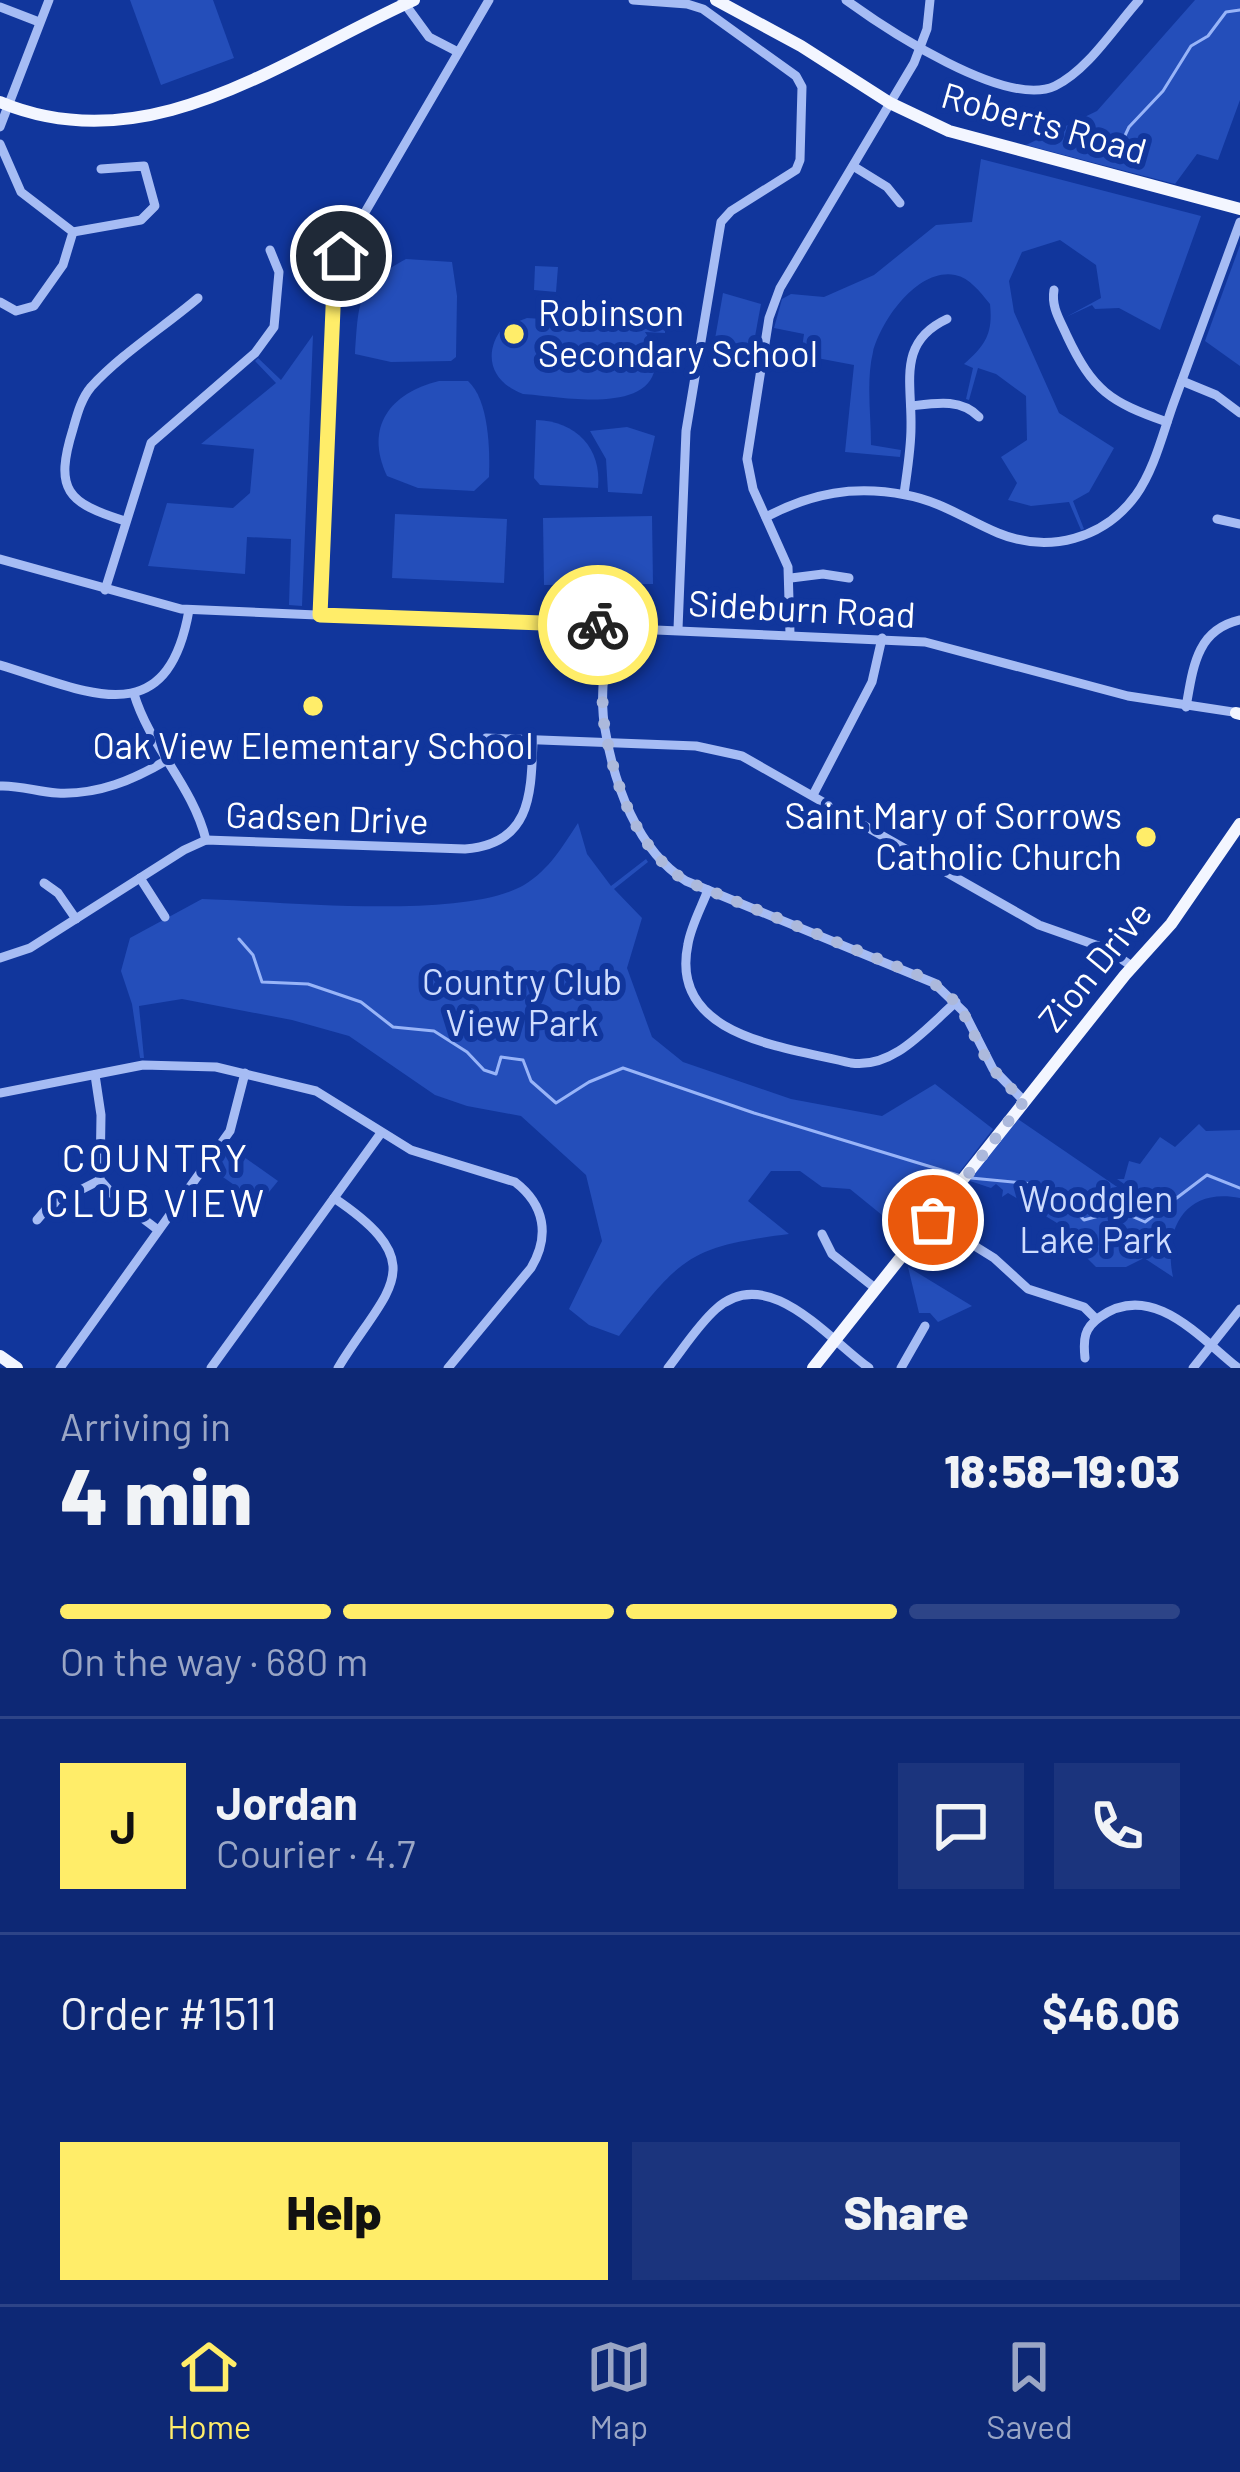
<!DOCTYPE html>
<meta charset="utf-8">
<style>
:root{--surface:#0d2875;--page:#1b347d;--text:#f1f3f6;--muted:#9aa6c5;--line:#2d4487;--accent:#ffed69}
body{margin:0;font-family:Barlow,sans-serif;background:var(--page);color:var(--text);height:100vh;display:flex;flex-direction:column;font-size:45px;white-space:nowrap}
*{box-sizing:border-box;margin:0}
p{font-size:39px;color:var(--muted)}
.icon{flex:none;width:66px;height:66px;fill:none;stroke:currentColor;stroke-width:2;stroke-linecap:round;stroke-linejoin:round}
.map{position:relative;height:1368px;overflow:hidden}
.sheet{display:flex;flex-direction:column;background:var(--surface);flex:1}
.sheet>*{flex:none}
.pin{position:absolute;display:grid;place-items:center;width:102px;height:102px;color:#fff;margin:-51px;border:6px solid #fff;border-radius:50%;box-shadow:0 3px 12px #0007}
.courier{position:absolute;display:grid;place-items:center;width:120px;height:120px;margin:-60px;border:9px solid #ffed69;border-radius:50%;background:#fff;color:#222;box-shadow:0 3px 15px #0007}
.overview em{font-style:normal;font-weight:800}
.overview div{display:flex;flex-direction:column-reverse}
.overview{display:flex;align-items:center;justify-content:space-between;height:204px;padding:0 60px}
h1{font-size:78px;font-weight:800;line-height:90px}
.bar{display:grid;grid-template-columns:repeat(4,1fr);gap:18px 12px;align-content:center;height:144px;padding:0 60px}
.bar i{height:15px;border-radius:9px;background:var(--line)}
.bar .on{background:var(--accent)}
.bar p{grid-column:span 4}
.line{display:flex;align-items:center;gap:30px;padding:0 60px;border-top:3px solid var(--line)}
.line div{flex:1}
.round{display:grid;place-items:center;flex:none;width:126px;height:126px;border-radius:0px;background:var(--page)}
.action{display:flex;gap:24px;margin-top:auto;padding:24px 60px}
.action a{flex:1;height:138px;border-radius:0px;background:var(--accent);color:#111;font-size:48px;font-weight:800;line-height:138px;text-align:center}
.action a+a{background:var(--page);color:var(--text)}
.tabs{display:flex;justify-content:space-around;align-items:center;height:168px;border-top:3px solid var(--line);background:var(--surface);font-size:33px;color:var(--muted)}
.tabs a{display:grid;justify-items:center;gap:6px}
.tabs .on{color:var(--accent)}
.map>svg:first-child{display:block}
.green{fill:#244eba}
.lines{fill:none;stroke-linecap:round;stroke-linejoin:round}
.stream{stroke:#98b4f8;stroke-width:3}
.minor{stroke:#a6bcf4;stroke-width:9}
.major{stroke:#f3f6ff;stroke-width:12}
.done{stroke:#acb9dc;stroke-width:12;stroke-dasharray:0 21.6}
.route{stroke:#ffed69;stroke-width:15}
.poi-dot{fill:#ffed69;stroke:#11369c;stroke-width:4.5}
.labels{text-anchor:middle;stroke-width:12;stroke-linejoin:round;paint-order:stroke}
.street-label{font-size:36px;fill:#fff;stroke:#11369c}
.poi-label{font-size:36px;fill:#fff;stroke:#11369c;text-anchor:start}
.park-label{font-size:36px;fill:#cedcfe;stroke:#11369c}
.neighbourhood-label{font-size:39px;letter-spacing:3px;fill:#fff;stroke:#11369c}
</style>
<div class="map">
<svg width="1240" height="1368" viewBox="0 0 1240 1368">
<rect width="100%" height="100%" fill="#11369c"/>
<g class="green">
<path d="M130 0H213L234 58 161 85Z"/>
<path d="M1195 0H1240V100L1218 160 1197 154 1175 184 1026 145 1097 111Z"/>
<path d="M981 159 1201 216 1160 330 1119 308 1095 309 1092 305 1066 317 1101 298 1096 265 1060 240 1022 252 1009 281 1014 312 1059 413 1114 448 1089 492 1073 501 1084 529 1081 530 1069 502 1031 506 1008 500 1017 483 1001 457 1027 440 1026 396 996 374 978 368 969 400 966 399 973 368 964 364C986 345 993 333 990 304 980 292 970 278 955 275 917 268 881 321 873 352 866 381 871 415 871 445L901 450 900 457 845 452 854 365 801 355 804 334 774 328 782 299 791 294 824 297 874 275 936 225 972 222Z"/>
<path d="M1240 245V366L1205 341Z"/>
<path d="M406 259 452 262 457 296 456 357 451 361 391 362 355 354C359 301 356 286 406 259Z"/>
<path d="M535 266 558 267 556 292 534 290Z"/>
<path d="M723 293 761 304 753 347 715 339Z"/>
<path d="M527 318 665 327V333L645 332C653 345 658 353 655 368 647 415 557 396 523 394 491 382 482 354 503 327Z"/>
<path d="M313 335 302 606 289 605 291 539 247 537 245 574 148 566 167 503 233 508 250 493 254 449 201 444 276 383 255 361 258 358 281 380Z"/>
<path d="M439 381H468C489 400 490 450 489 477L474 491 418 488 387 476C364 427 390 393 439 381Z"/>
<path d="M536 420C576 421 602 448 598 488L540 485 534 478Z"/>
<path d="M627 427 655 436 642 494 608 492 606 459 590 431Z"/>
<path d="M395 514 507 519 504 583 392 578Z"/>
<path d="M652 516 653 584 544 585 543 518Z"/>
<path d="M578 823 587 854 611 886 646 859 648 862 614 889 642 918 627 968 652 1037 683 1062 791 1099 882 1116 935 1084 993 1129 909 1237 850 1189 822 1187 800 1171H771L748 1201 789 1234C687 1247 682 1257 619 1336L589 1325 569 1309 602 1241 586 1175 521 1116 467 1106 435 1095 349 1036 292 1020 182 999 139 1006 144 1058H140L132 1004 121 971 130 938 202 899C279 901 461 921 524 885 550 869 562 847 578 823Z"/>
<path d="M1015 1117 1126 1193 1130 1188 1117 1179H1124L1129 1161 1140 1164 1160 1137 1175 1147 1199 1124 1206 1131 1240 1130V1198C1185 1187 1163 1229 1173 1277L1144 1258 1126 1267H1096L1086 1257 1062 1248 1057 1223 1008 1193 1002 1197 1003 1190 996 1184 991 1188 967 1180Z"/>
<path d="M227 1145 278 1181 260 1203 210 1168Z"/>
<path d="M908 1267 972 1306 938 1322 930 1313H919Z"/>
</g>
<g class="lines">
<g class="stream">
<path d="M1125 150 1122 142 1129 127 1163 91 1191 46 1208 36 1226 12 1240 10"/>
<path d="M239 939 253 955 262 982 308 984 361 1002 393 1027 434 1031 467 1052 484 1070 496 1074 501 1057 523 1060 531 1081 556 1103 589 1082 623 1068 754 1113 961 1176"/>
<path d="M971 1178 1033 1184 1039 1204 1072 1207 1084 1220 1132 1207 1129 1215 1145 1222 1207 1175 1240 1188"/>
</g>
<g class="minor">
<path d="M402 0 429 37 458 52"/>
<path d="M633 0 687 4 703 9 796 76 802 87 800 160 796 170 731 211 721 222 686 431 678 629"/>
<path d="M846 0C886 29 1006 109 1055 86 1088 70 1114 28 1139 0"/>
<path d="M0 7 39 22"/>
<path d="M0 127 49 0"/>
<path d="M0 144 21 192 73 232 63 265 34 306 16 311 0 302"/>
<path d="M853 166 887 187 900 203"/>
<path d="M73 232 141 220 155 206 144 166 101 169"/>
<path d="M1054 290C1051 307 1060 320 1067 336 1093 391 1110 402 1167 422"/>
<path d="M1182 381 1216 395 1240 413"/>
<path d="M911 406C935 403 961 398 979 417"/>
<path d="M904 494C907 472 911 449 911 427 912 383 897 342 947 319"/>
<path d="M766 517C812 493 854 485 906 495 940 501 967 520 998 533 1049 554 1104 539 1136 495 1155 468 1163 432 1174 402 1196 342 1218 282 1240 222"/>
<path d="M1217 519 1240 524"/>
<path d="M125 521C67 503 54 490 73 429 77 415 81 399 91 387 121 354 164 327 198 298"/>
<path d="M0 559 181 609 925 642 1128 696 1240 713"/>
<path d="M791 578 823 574 849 578"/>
<path d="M105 590 151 443 255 353 274 327 279 272 270 250"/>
<path d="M320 615 336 275 350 238 489 0"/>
<path d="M608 626C606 659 599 696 605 729 614 784 637 850 686 881L934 983 964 1012 993 1069 1024 1101"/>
<path d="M790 634 788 567 753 489 747 459 769 318 780 288 914 63 927 29 930 0"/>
<path d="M0 665C87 691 167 736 189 610"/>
<path d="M134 694C150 747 193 786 206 840"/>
<path d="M1186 707C1193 668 1196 630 1240 620"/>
<path d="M486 738 696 746 742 756 1039 925 1107 949 1133 967"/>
<path d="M0 786C19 785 38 792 57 793 98 795 133 780 167 760"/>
<path d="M813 795 872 682 882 638"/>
<path d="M140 878 165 917"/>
<path d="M44 883 58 893 76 919"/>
<path d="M708 890C701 908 691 926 688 944 668 1038 788 1047 851 1063 894 1069 926 1028 956 1002"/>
<path d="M0 958 30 948 184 850 206 840 465 849C532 844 531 793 533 740"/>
<path d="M95 1075 101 1115 100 1180 116 1198 158 1230"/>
<path d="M0 1093 143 1065 216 1067 316 1091 411 1150 515 1182C545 1205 550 1236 531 1268L448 1368"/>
<path d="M334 1198C435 1266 386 1289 338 1368"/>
<path d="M37 1220 49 1206 100 1180"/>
<path d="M933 1220 994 1258 1028 1289 1084 1307 1096 1319"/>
<path d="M822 1234 832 1254 875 1288"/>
<path d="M1085 1358C1083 1339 1084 1328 1100 1317 1152 1280 1200 1338 1238 1368"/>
<path d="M60 1368 230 1131 245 1073"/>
<path d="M211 1368 381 1133"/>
<path d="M668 1368C683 1349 698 1325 716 1309 768 1262 829 1340 869 1368"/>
<path d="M901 1368 925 1326"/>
<path d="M1193 1368 1240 1309"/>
</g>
<g class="major">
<path d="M716 0 801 46 890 103 949 131 1240 209"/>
<path d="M0 102C148 164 283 59 414 0"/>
<path d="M1236 713 1240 714"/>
<path d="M0 1356 17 1368"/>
<path d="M813 1368 1125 975 1171 924 1240 824"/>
</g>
</g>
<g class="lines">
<path class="done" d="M598 625 608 626C606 659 599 696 605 729 615 785 636 850 686 881L923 977C971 1004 966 1028 991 1066 1000 1079 1013 1090 1024 1101L933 1220"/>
<path class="route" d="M341 256 334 285 320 615 598 625"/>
</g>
<g class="poi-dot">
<circle cx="514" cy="334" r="12"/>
<circle cx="313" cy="706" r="12"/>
<circle cx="1146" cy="837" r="12"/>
</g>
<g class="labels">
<g class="street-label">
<text transform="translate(1044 123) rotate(16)" y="13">Roberts Road</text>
<text transform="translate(802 609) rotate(3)" y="13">Sideburn Road</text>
<text transform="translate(327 818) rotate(2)" y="13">Gadsen Drive</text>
<text transform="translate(1095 966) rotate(-51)" y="13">Zion Drive</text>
</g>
<g class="poi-label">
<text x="538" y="326">Robinson<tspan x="538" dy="41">Secondary School</tspan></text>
<text x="313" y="759" text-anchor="middle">Oak View Elementary School</text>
<text x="1122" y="829" text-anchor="end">Saint Mary of Sorrows<tspan x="1122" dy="41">Catholic Church</tspan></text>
</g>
<g class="park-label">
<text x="522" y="995">Country Club<tspan x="522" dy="41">View Park</tspan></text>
<text x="1096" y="1212">Woodglen<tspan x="1096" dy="41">Lake Park</tspan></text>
</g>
<g class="neighbourhood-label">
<text x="156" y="1172">COUNTRY<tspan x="156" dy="45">CLUB VIEW</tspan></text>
</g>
</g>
</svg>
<div class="pin" style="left:933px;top:1220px;background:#ea580c"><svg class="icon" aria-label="bag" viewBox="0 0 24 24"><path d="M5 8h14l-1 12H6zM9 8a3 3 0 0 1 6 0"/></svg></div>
<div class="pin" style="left:341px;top:256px;background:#1f2937"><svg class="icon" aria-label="home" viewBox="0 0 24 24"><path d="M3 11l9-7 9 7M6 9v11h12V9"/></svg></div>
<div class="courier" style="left:598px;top:625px"><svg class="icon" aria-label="bike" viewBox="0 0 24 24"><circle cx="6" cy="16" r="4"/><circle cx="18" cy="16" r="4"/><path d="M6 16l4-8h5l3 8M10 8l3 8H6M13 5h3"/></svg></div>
</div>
<section class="sheet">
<div class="overview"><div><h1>4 min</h1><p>Arriving in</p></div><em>18:58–19:03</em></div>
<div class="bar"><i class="on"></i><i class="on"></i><i class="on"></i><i></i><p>On the way · 680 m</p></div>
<div class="line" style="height:216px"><b class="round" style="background:var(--accent);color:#111">J</b><div><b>Jordan</b><p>Courier · 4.7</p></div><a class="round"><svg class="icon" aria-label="chat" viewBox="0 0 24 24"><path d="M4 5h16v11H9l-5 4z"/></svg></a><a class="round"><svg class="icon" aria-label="phone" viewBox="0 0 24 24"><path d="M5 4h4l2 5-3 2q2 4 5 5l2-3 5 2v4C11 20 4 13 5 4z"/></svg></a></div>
<div class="line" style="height:156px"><div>Order #1511</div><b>$46.06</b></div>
<div class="action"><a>Help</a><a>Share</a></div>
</section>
<nav class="tabs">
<a class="on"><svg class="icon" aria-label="home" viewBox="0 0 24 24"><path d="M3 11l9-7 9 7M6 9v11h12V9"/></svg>Home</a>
<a><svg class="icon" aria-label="map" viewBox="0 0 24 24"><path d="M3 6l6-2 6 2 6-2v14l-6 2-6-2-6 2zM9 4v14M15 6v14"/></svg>Map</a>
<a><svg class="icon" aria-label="saved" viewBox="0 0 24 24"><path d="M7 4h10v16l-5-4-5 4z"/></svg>Saved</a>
</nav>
